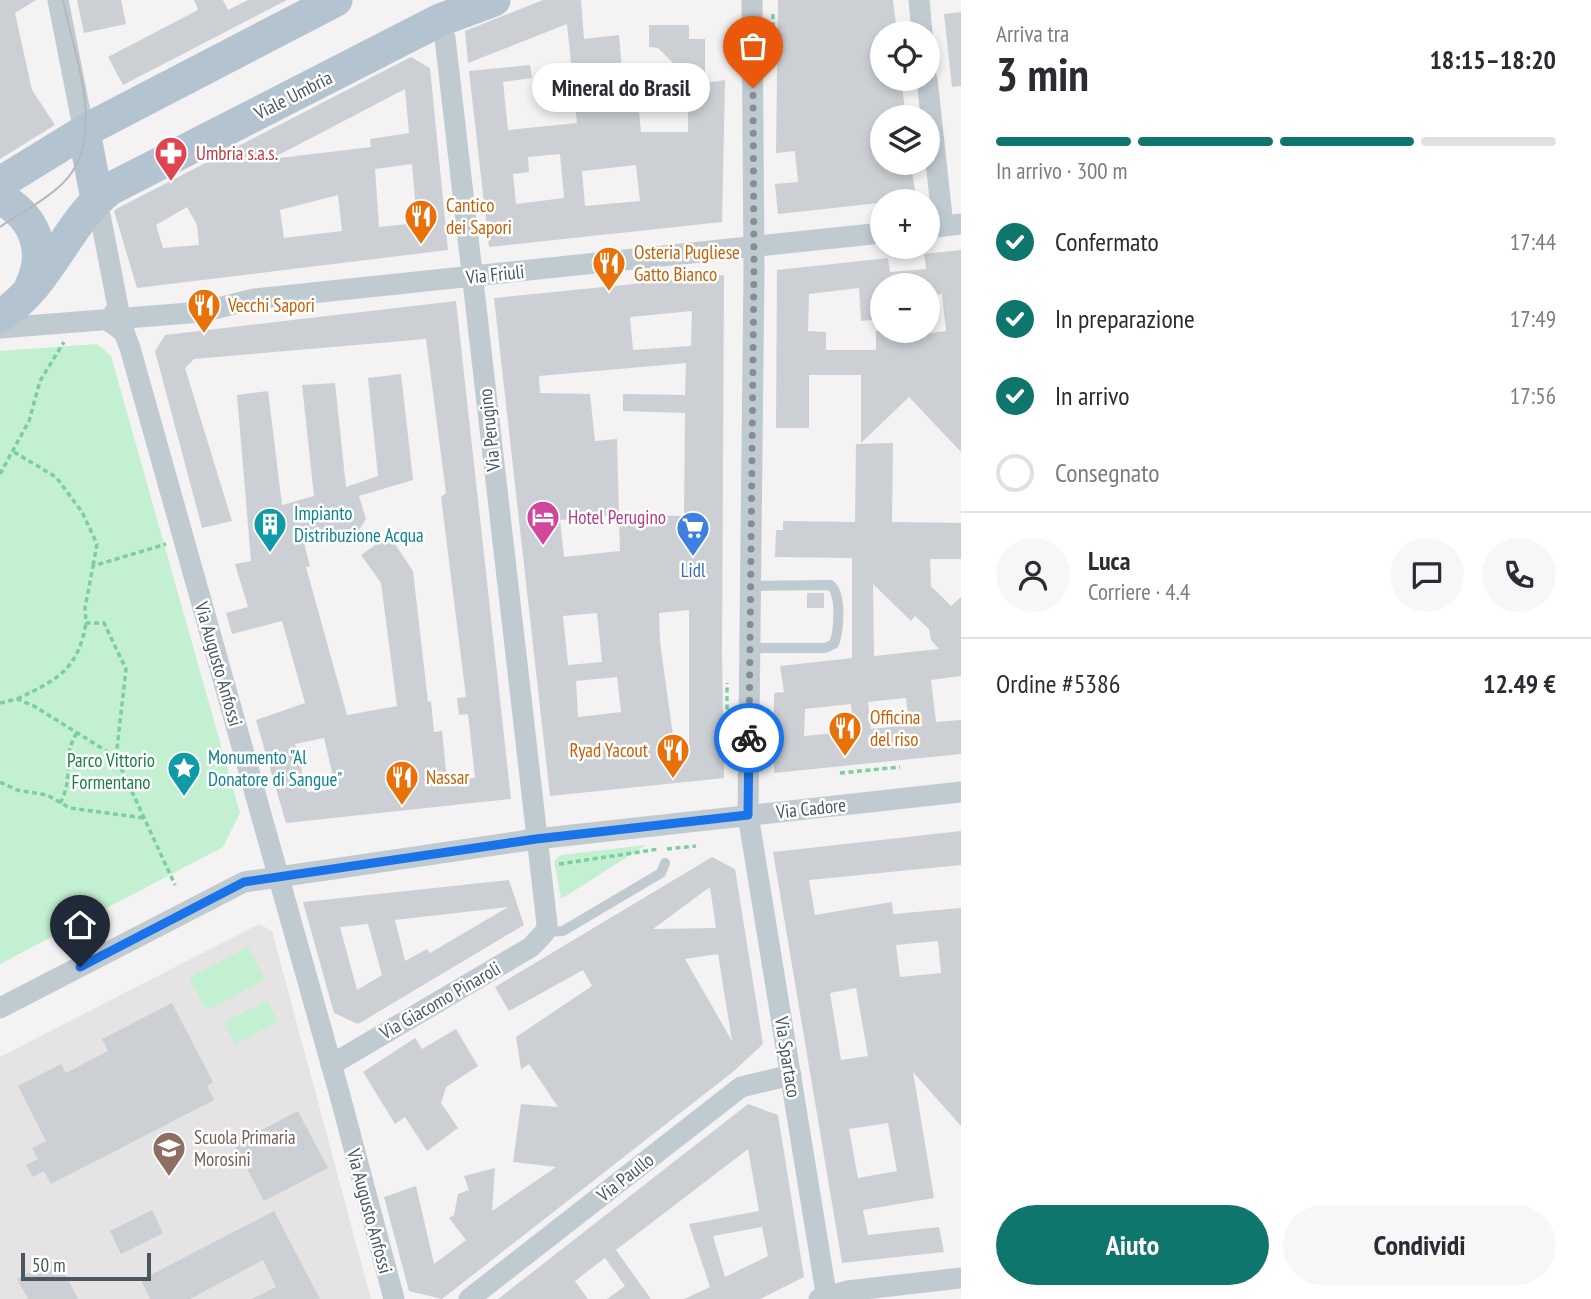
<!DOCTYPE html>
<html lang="it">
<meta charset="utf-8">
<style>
:root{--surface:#fff;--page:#f7f7f7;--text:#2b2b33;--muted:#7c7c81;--line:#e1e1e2;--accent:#0f766e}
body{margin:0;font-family:"PT Sans Narrow",sans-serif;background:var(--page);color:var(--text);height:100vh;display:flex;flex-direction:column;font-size:26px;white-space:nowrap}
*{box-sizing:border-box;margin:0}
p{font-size:23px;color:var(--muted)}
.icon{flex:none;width:38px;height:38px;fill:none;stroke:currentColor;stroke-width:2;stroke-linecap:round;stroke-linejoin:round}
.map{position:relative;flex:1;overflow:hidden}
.drawer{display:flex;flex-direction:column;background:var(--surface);width:630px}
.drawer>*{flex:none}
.fabs{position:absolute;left:870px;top:21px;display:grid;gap:14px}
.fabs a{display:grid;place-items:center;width:70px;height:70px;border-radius:50%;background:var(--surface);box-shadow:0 4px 10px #0003;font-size:35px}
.scale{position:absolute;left:21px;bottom:18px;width:130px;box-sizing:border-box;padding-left:7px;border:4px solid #4a5760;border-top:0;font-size:19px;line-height:24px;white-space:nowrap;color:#4a5760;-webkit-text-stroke:5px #fff;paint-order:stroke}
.pin{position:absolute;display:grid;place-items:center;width:60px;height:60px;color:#fff;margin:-72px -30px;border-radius:50% 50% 50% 0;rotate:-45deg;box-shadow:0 0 7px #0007}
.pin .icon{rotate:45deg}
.courier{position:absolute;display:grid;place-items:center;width:70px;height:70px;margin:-35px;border:5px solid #1a73e8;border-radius:50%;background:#fff;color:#222;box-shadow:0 2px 9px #0007}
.bubble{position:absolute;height:49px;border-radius:24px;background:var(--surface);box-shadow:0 4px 10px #0003;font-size:23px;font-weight:700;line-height:49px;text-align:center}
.headline em{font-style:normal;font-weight:700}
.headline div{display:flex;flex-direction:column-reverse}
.headline{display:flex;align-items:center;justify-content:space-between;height:119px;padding:0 35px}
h1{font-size:46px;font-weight:700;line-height:52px}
.bar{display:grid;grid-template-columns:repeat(4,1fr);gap:10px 7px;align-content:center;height:84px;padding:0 35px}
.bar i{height:9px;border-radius:5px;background:var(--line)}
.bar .on{background:var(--accent)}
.bar p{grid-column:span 4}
.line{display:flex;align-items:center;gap:18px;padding:0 35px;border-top:2px solid var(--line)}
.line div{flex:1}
.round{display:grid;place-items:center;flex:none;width:74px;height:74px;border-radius:37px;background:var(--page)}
ol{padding:0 35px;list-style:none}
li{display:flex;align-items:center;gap:21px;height:77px}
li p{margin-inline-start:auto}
li .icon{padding:7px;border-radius:50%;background:var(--accent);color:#fff;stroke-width:4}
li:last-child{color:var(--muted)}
li i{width:38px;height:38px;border:4px solid var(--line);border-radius:50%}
.cta{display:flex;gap:14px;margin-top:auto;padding:14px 35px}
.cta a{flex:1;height:80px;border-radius:42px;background:var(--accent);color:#fff;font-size:28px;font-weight:700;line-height:80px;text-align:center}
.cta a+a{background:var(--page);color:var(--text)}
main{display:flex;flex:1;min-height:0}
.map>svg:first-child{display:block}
.education{fill:#e5e3e4}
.green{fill:#c3f0d0}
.building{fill:#ccd0d4;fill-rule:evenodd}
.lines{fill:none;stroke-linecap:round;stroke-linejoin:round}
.path{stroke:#7bce9d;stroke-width:3.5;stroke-dasharray:5 3.5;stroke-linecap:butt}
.service{stroke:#c0cbd1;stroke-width:10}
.minor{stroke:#c0cbd1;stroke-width:21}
.primary{stroke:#b3c4d0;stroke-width:33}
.tram{stroke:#b4b8bc;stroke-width:2}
.done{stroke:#868d93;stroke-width:7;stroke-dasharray:0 12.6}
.route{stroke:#1a73e8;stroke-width:9}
.labels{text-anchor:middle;stroke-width:5;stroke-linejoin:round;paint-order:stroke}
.street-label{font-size:19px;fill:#4a5760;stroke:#fff}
.health-label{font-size:19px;fill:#be3a42;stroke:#fff;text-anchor:start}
.food-label{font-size:19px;fill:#c56008;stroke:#fff;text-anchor:start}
.culture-label{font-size:19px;fill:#0d838f;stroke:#fff;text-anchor:start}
.hotel-label{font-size:19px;fill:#b23c85;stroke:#fff;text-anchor:start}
.shop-label{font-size:19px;fill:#366cbe;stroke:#fff}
.park-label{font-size:19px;fill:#198243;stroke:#fff}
.education-label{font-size:19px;fill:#785e54;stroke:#fff;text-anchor:start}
</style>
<main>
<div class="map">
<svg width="961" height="1299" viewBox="0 0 961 1299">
<rect width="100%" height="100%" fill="#f4f2f2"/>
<path class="education" d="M259 924 272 931 371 1299H0V1057Z"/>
<g class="green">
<path d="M97 344 111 356 240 813 223 847 0 964V351Z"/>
<path d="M646 845 561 899 554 861 561 855Z"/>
<path d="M248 947 265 979 207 1011 189 978Z"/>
<path d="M267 1000 278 1022 235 1044 224 1022Z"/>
</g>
<g class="building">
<path d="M0 0H36L15 13 32 90 55 125 0 159Z"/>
<path d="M77 0H121L126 24 84 33Z"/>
<path d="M194 0H223L228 10 248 0H287L123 85 108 57 198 10Z"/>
<path d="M543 0H581L584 39 619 35 624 93 637 91 641 132H688V101L651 102V90L678 86V68L658 48 649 47V25H689V39H705V83L725 80 722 222 489 247 469 71 530 65 532 78 503 82 508 130 577 123 567 24 468 63 465 31ZM560 154 564 198 516 204 513 174 529 172 528 157ZM636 165 640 201 585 206 582 171Z"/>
<path d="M778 0H893L897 33H882V79H901L906 117H882V163H911L916 199 778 214 775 184 798 182 795 151 776 153Z"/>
<path d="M961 12V86L952 87 944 14Z"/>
<path d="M411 57 430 68 448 250 137 288 114 211 118 208ZM405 89 409 133 370 139 371 147 271 159ZM412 164 417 223 379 227 375 169ZM338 195 342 231 284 238 280 210ZM187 207 197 225 199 245 163 248 156 225Z"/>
<path d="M961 250V452L909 397 861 443V375H809V428H776L777 270 888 258 890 272 926 269 924 254ZM882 285H928V296L942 294 946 331 897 337V331H876V350H826V332L808 331 809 294 859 288 861 321 882 319Z"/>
<path d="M724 275 722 652 724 778 550 796 494 298ZM692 311 691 346 633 350 630 317ZM686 363 685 395 623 394V411L685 413 684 516 619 515 617 439 595 441 590 394 540 393 539 376ZM619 515 620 551 564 557 560 520ZM689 610V749L675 750 660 642 659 613ZM597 613 602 662 568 665 563 616ZM617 677 621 712 578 717 576 681Z"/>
<path d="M456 301 511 799 286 823 256 720 305 703 282 621 232 634 226 613 248 607 235 564 251 561 237 395 268 391 282 505 314 496 302 385 335 383 346 487 378 476 368 378 401 374 413 480 359 496 366 519 359 530 304 543 310 566 306 567 347 715 397 706 381 583 361 555 389 535 413 571 428 702 431 701 434 732 442 731 447 781 475 778 468 714 459 715 457 698 466 697 441 497 446 493 426 339 194 359 185 368 232 521 202 528 155 351 165 335ZM324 738 336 789 307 792 295 744Z"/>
<path d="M893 443 892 522 961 523V559H930L931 586 951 606 961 597V676L931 680 936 722 961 720V754L774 773V693L784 692 780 666 852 658V558L775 557 776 530H783V521L855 522 856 444ZM873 584 911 621 915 616 929 629 931 640 939 649 874 656ZM906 698 909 725 871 729 868 702ZM851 704 854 731 804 736 805 709Z"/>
<rect x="807" y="593" width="17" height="15"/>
<path d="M961 831V865L809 880 815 915 892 902 893 914 961 908V1126L913 1072 934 1198 863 1210 868 1235 939 1227 944 1252 842 1263 773 852ZM938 941 941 973 900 977 896 945ZM856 988 868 1056 841 1060 830 993ZM888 1123 897 1171 858 1178 849 1129Z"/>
<path d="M712 857 735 869 763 1044 734 1071 442 1299 409 1291 384 1197 416 1186 434 1264 466 1240 449 1218 454 1215 458 1194 469 1190 464 1176 495 1168 492 1211 556 1167 513 1162 521 1104 558 1107 529 1064 521 1069 516 1037 592 986 583 970 509 1011 495 987ZM710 887 716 928 653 929ZM718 954 732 1041 685 959Z"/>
<path d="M509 880 524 925 358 1024 334 1013 303 902ZM508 907 430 953 427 949 405 961 395 920ZM368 924 382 975 357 990 340 927Z"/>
<path d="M172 1003 213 1082 207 1086 214 1100 51 1184 44 1171 33 1177 26 1165 38 1159 32 1148 46 1141 18 1086 61 1064 66 1073 108 1051 102 1039Z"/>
<path d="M456 1029 478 1066 446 1087 441 1103 458 1128 427 1151 405 1117 395 1124 363 1072 415 1038 422 1049Z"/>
<path d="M748 1104 778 1115 804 1277 760 1299H684L710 1287 689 1224 759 1211 748 1149 616 1250 651 1299H607L625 1286 605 1258 575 1281 588 1299H498ZM762 1227 768 1256 725 1277 713 1236Z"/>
<path d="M298 1111 328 1168 264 1201 234 1144Z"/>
<path d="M152 1210 163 1233 121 1254 110 1231Z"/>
<path d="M274 1211 320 1299H252L276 1287 263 1260 190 1299H150L141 1280Z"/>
<path d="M57 1258 78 1299H28L17 1279Z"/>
</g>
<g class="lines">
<g class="path">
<path d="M773 14V54"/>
<path d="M14 452 56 477 82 512 97 544 93 566"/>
<path d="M0 474 29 421 40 381 64 342"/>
<path d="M17 699C57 680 78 670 86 623"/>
<path d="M0 703 17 699 34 706 116 757 175 885"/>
<path d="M727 718V683"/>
<path d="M116 757 126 669 104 623H86L85 608 93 566 166 544"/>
<path d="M840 773 900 767"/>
<path d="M0 782 17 790 47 795 70 808 144 818"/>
<path d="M60 803C75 777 61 756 77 733"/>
<path d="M667 849 696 846"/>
<path d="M559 864 659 849"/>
<path d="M72 938 108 920"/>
</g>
<g class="service">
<path d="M750 648H825L834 644C839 631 842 593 830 585L751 586"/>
<path d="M545 932 563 931 661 873 665 863"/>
</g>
<g class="minor">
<path d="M58 0 84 132"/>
<path d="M752 0 754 268 748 815 827 1299"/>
<path d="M919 0 922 33"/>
<path d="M927 79 943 226"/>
<path d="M97 199 118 307 109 321"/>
<path d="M928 228 961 224"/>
<path d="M109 321 124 332 130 348 339 1092 394 1299"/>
<path d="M0 328 202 312 254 299 882 233"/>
<path d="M0 1008 244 882 536 839 961 792"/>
<path d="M331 1065 531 947 545 932 547 924 445 38 440 20"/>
<path d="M469 1299 741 1087 791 1075"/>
<path d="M819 1299 847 1291 961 1278"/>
</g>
<g class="primary">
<path d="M84 132 97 199"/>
<path d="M0 183 88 129 336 0"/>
<path d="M0 198C35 217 48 250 31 286"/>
<path d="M0 316C50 285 65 224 110 189L440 20 494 0"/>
</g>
<path class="tram" d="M0 227C20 213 45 201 62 184 109 139 74 56 63 0"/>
</g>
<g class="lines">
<path class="done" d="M749 738 754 268 753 88"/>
<path class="route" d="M80 967 244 882 536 839 748 815 749 738"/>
</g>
<defs>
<symbol id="pharmacy-pin" viewBox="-11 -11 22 30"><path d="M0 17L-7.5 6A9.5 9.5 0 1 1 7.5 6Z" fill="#e0444e" stroke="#fff"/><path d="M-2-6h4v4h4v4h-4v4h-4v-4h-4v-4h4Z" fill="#fff"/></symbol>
<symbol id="restaurant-pin" viewBox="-11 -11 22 30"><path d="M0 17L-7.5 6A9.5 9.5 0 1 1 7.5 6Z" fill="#e8710a" stroke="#fff"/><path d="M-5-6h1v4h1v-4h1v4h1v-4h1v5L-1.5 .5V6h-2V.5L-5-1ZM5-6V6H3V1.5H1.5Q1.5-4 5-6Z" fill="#fff"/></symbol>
<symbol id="hotel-pin" viewBox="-11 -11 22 30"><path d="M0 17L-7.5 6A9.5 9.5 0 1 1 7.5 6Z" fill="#d1479c" stroke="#fff"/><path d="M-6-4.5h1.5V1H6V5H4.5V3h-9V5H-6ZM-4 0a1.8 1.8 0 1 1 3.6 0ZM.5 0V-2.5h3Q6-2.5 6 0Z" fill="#fff"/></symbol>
<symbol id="building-pin" viewBox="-11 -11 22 30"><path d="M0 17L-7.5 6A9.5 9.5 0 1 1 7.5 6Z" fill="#0f9aa8" stroke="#fff"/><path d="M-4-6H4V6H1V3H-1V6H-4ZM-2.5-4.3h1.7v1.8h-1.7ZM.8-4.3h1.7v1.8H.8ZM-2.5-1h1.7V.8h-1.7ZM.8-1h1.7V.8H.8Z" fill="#fff"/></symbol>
<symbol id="supermarket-pin" viewBox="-11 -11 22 30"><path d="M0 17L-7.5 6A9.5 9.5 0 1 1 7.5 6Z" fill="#3f7fe0" stroke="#fff"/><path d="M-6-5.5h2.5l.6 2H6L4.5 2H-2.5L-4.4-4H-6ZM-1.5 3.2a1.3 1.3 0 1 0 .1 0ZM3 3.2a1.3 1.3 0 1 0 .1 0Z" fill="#fff"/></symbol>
<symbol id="sight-pin" viewBox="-11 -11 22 30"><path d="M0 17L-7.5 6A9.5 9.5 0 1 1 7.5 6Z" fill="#0f9aa8" stroke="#fff"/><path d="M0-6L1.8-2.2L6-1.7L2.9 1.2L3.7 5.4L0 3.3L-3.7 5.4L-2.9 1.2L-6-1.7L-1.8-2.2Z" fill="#fff"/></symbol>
<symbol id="school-pin" viewBox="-11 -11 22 30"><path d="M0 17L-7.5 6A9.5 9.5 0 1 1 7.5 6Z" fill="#8d6e63" stroke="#fff"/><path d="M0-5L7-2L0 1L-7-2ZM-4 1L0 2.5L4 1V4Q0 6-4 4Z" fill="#fff"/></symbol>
</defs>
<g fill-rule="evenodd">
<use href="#pharmacy-pin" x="152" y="134" width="38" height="52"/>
<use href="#restaurant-pin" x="402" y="197" width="38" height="52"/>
<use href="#restaurant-pin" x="590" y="244" width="38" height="52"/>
<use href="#restaurant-pin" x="185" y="286" width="38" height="52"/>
<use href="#hotel-pin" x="524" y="498" width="38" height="52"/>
<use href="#building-pin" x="251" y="505" width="38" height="52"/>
<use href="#supermarket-pin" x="674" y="509" width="38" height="52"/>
<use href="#restaurant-pin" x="826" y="709" width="38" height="52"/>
<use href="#restaurant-pin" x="654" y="731" width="38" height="52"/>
<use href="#sight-pin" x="165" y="749" width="38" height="52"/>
<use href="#restaurant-pin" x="383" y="758" width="38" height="52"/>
<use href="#school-pin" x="150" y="1129" width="38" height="52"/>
</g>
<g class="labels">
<g class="street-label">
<text transform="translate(293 95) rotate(-27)" y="7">Viale Umbria</text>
<text transform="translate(495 274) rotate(-6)" y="7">Via Friuli</text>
<text transform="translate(489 430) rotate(-96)" y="7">Via Perugino</text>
<text transform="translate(219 664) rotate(74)" y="7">Via Augusto Anfossi</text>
<text transform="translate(811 808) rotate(-6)" y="7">Via Cadore</text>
<text transform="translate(440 1000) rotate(-30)" y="7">Via Giacomo Pinaroli</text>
<text transform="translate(788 1057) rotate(81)" y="7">Via Spartaco</text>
<text transform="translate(625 1177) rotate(-38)" y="7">Via Paullo</text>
<text transform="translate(370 1211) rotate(75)" y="7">Via Augusto Anfossi</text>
</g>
<g class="health-label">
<text x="196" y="160">Umbria s.a.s.</text>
</g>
<g class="food-label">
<text x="446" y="212">Cantico<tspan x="446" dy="22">dei Sapori</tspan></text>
<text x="634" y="259">Osteria Pugliese<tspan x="634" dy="22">Gatto Bianco</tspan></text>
<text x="228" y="312">Vecchi Sapori</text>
<text x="870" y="724">Officina<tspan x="870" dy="22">del riso</tspan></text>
<text x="648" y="757" text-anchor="end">Ryad Yacout</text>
<text x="426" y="784">Nassar</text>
</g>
<g class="culture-label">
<text x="294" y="520">Impianto<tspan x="294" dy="22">Distribuzione Acqua</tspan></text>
<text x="208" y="764">Monumento "Al<tspan x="208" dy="22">Donatore di Sangue"</tspan></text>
</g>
<g class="hotel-label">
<text x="568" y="524">Hotel Perugino</text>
</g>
<g class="shop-label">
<text x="693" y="577">Lidl</text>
</g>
<g class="park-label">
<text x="111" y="767">Parco Vittorio<tspan x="111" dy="22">Formentano</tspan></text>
</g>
<g class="education-label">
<text x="194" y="1144">Scuola Primaria<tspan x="194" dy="22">Morosini</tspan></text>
</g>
</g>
</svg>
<div class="fabs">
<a><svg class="icon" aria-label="locate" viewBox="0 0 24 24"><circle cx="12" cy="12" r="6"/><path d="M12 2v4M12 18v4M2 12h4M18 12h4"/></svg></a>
<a><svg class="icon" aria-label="layers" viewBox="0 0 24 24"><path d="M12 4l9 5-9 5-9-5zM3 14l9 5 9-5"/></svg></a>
<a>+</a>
<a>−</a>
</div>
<div class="scale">50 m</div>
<div class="pin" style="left:753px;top:88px;background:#ea580c"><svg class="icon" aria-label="bag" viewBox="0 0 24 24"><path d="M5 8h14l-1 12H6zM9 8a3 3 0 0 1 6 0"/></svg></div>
<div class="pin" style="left:80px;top:967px;background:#1f2937"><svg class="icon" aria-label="home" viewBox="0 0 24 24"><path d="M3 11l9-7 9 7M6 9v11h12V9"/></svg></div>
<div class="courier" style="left:749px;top:738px"><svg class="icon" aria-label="bike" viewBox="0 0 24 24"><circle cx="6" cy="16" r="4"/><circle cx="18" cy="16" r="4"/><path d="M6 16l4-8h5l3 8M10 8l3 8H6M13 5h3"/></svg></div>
<div class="bubble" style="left:532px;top:63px;width:178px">Mineral do Brasil</div>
</div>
<section class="drawer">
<div class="headline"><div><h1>3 min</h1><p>Arriva tra</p></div><em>18:15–18:20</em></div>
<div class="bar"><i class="on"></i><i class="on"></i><i class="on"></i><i></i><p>In arrivo · 300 m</p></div>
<ol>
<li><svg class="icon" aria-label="check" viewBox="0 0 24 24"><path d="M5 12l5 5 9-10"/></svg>Confermato<p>17:44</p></li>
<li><svg class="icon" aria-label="check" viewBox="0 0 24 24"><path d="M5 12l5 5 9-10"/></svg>In preparazione<p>17:49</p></li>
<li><svg class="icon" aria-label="check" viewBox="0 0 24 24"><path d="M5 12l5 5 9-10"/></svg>In arrivo<p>17:56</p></li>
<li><i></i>Consegnato</li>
</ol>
<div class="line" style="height:126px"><a class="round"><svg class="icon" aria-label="person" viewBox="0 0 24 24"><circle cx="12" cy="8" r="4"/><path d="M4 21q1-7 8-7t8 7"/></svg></a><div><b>Luca</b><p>Corriere · 4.4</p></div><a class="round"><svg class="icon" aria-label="chat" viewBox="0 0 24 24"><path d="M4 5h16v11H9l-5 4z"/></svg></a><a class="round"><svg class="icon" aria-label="phone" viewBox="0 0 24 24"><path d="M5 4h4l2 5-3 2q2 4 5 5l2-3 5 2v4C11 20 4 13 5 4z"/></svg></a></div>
<div class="line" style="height:91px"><div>Ordine #5386</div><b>12.49 €</b></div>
<div class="cta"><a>Aiuto</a><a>Condividi</a></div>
</section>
</main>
